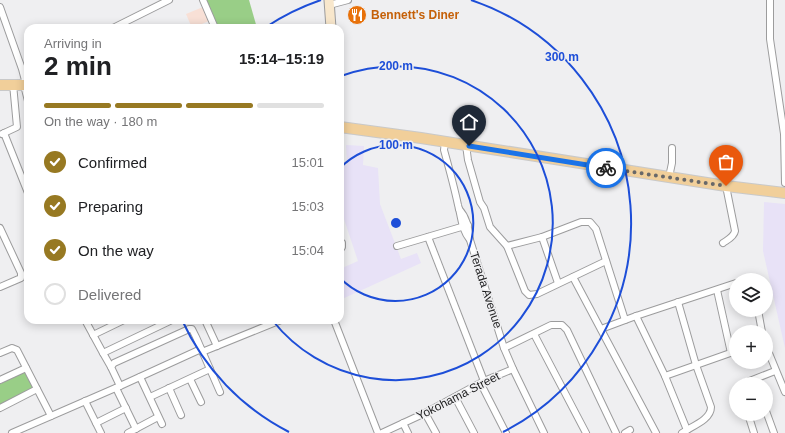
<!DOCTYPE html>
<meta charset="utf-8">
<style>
:root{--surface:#fff;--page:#f2f2f2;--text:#202124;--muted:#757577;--line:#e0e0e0;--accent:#977922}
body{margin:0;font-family:Arial,sans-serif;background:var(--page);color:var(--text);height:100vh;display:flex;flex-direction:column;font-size:15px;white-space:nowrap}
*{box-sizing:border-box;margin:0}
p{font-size:13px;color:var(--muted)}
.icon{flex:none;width:22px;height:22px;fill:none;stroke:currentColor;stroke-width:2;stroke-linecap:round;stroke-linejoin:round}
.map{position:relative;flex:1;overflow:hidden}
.drawer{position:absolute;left:24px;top:24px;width:320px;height:300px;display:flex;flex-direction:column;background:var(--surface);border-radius:12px;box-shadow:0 2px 10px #0003}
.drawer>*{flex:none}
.fabs{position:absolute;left:729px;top:273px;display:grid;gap:8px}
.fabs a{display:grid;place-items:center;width:44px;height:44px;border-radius:50%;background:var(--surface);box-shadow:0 2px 10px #0003;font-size:20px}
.pin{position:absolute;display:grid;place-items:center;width:34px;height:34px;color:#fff;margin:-41px -17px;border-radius:50% 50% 50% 0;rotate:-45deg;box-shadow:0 0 4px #0007}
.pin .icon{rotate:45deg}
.courier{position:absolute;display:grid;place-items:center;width:40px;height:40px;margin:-20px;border:3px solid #1a73e8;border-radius:50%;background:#fff;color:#222;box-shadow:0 1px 5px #0007}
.headline em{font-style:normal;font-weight:800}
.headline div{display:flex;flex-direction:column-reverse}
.headline{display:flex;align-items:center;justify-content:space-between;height:68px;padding:0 20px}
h1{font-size:26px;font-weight:800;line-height:30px}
.bar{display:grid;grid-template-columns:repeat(4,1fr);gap:6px 4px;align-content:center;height:48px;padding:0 20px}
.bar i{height:5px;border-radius:3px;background:var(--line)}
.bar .current{background:var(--accent)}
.bar p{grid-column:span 4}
ol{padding:0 20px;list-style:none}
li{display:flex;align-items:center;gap:12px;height:44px}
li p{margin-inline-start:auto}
li .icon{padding:4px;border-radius:50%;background:var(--accent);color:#fff;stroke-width:4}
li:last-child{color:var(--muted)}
li i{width:22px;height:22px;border:2px solid var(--line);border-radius:50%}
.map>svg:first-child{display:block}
.industrial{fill:#f8e0d6}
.education{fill:#e8e2f7}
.green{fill:#99ce87}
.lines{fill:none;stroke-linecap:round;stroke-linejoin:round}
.street-casing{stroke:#9c9c9d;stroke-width:8}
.secondary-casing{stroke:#9c9c9d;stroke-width:11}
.primary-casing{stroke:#c9c9c9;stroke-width:12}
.street{stroke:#fff;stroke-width:6}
.secondary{stroke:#f8e7cc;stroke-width:9}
.primary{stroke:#f1cf9a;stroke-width:10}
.done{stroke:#686869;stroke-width:4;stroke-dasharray:0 7.2}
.route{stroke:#1a73e8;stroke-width:5}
.ring{fill:none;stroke:#1d4ed8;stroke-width:2}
.labels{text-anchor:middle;stroke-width:3;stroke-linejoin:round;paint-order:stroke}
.food-label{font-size:12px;font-weight:bold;fill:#c56008;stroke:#efeff1;text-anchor:start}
.street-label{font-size:12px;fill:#1f1f20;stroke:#efeff1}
.centre{fill:#1d4ed8;stroke:#efeff1;stroke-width:2}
.ring-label{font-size:12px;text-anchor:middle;font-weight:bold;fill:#1d4ed8;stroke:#efeff1;stroke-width:3;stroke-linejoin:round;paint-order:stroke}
</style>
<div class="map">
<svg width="785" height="433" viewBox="0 0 785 433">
<rect width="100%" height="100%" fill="#efeff1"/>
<path class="industrial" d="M203 7 209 21 192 28 186 14Z"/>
<g class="education">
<path d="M346 145 364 146 363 165 378 168 380 204 401 259 417 253 421 263 340 300V269L358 261 340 207V166L347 165Z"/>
<path d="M764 202 785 204V348L763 251Z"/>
</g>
<g class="green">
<path d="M205 0H249L257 28H217Z"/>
<path d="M24 372 26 373 33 387 32 390 0 405V384Z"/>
</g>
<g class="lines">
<defs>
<g id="street">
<path d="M203 0 215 28"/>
<path d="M770 0V39L784 134 785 183"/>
<path d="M333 4 348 0"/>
<path d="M0 7 22 69 26 84"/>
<path d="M113 28 169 0"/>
<path d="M24 85 28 101"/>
<path d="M4 133 28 193"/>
<path d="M2 134 17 127 13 84"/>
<path d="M445 142 444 150C449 168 454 186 458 205 462 219 461 228 470 240L504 348 513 369 544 433"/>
<path d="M466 145 468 160 480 202 484 208 490 227 507 246 525 291 529 295 537 294 606 261"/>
<path d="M669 177 672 163V148"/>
<path d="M459 209C467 218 468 227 470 239"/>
<path d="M0 228 21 273V278L0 287"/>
<path d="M428 237 484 381"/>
<path d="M542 237 558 283"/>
<path d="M723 243C727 240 734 237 735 231L726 186"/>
<path d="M397 246 468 225"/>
<path d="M507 246 542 237 581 222H590L596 229 625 320"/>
<path d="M340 250 342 247V243"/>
<path d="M573 277 656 433"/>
<path d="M717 290 731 353"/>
<path d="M678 302 696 365 711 407C711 420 692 426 682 433"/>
<path d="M758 310 762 332"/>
<path d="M636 316 665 376 687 430"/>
<path d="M85 320 103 353"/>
<path d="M205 320 217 346"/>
<path d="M334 320 378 433"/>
<path d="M601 329 636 316 736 283"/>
<path d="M534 334 586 433"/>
<path d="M93 335 124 320"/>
<path d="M766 346 785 392"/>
<path d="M504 348 551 325H562L567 330 616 433"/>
<path d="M202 352 281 320"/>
<path d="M0 353 12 348 17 350 51 416"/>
<path d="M111 367 103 353 172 320"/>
<path d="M665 376 736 351"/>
<path d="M140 377 162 424"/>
<path d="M190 379 201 402"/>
<path d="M0 380 26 368"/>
<path d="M481 384 506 433"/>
<path d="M742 384 775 371"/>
<path d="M120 386 111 367 114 363 189 329H192L196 337 220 392"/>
<path d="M116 388 136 429"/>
<path d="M169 388 181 415"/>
<path d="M150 397 210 369"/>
<path d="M455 397 474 433"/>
<path d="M85 401 101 433"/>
<path d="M0 408 37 389"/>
<path d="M766 411 774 433"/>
<path d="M425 413 436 433"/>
<path d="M748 414 754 433"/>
<path d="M96 423 126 408"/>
<path d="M403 423 408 433"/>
<path d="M12 433 120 386 201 349"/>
<path d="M128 433 158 417"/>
<path d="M382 433 425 413 484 381 513 369"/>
<path d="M625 433 630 430"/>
</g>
<path id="secondary" d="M329 0 331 28"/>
<g id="primary">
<path d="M0 85H28"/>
<path d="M340 127 421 138 726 186 785 193"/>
</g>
</defs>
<use href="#street" class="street-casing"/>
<use href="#secondary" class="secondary-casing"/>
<use href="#primary" class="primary-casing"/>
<use href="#street" class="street"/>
<use href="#secondary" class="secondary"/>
<use href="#primary" class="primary"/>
</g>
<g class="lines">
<path class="done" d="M606 168 726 186"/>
<path class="route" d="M469 146 606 168"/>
</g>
<g class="ring">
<path d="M340 168A78 78 0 1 1 340 278"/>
<path d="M341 76A157 157 0 1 1 273 321"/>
<path d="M289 432A235 235 0 0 1 182 320M266 27A235 235 0 0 1 321 0M471 0A235 235 0 0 1 503 432"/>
</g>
<defs>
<symbol id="restaurant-disc" viewBox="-11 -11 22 22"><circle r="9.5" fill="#e8710a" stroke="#efeff1"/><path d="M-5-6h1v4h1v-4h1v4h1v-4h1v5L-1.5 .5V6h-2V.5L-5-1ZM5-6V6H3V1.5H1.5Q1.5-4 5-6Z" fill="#fff"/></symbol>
</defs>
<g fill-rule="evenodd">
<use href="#restaurant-disc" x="346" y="4" width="22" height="22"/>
</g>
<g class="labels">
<g class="food-label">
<text x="371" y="19">Bennett's Diner</text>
</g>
<g class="street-label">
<text transform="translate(486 290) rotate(72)" y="4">Terada Avenue</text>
<text transform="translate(458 396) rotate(-27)" y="4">Yokohama Street</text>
</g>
</g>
<circle cx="396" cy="223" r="6" class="centre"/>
<g class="ring-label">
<text x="562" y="61">300 m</text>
<text x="396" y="70">200 m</text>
<text x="396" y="149">100 m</text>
</g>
</svg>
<div class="fabs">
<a><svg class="icon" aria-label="layers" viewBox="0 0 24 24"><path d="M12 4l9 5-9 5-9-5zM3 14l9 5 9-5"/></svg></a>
<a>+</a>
<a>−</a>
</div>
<div class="pin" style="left:726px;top:186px;background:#ea580c"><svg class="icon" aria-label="bag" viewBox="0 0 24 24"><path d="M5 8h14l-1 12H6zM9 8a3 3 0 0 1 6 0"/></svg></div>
<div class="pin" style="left:469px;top:146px;background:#1f2937"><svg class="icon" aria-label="home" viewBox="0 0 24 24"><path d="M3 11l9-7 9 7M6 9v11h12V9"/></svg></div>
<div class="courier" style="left:606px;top:168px"><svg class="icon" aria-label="bike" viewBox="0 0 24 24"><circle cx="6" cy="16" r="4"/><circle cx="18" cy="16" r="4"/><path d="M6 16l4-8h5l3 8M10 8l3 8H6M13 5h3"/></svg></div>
<section class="drawer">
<div class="headline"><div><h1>2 min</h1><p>Arriving in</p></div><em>15:14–15:19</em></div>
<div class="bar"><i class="current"></i><i class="current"></i><i class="current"></i><i></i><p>On the way · 180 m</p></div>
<ol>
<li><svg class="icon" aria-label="check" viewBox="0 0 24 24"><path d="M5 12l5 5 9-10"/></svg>Confirmed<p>15:01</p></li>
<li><svg class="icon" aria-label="check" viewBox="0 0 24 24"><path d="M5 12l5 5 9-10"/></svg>Preparing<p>15:03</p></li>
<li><svg class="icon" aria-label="check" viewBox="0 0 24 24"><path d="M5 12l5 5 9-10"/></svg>On the way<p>15:04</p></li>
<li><i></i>Delivered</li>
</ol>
</section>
</div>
